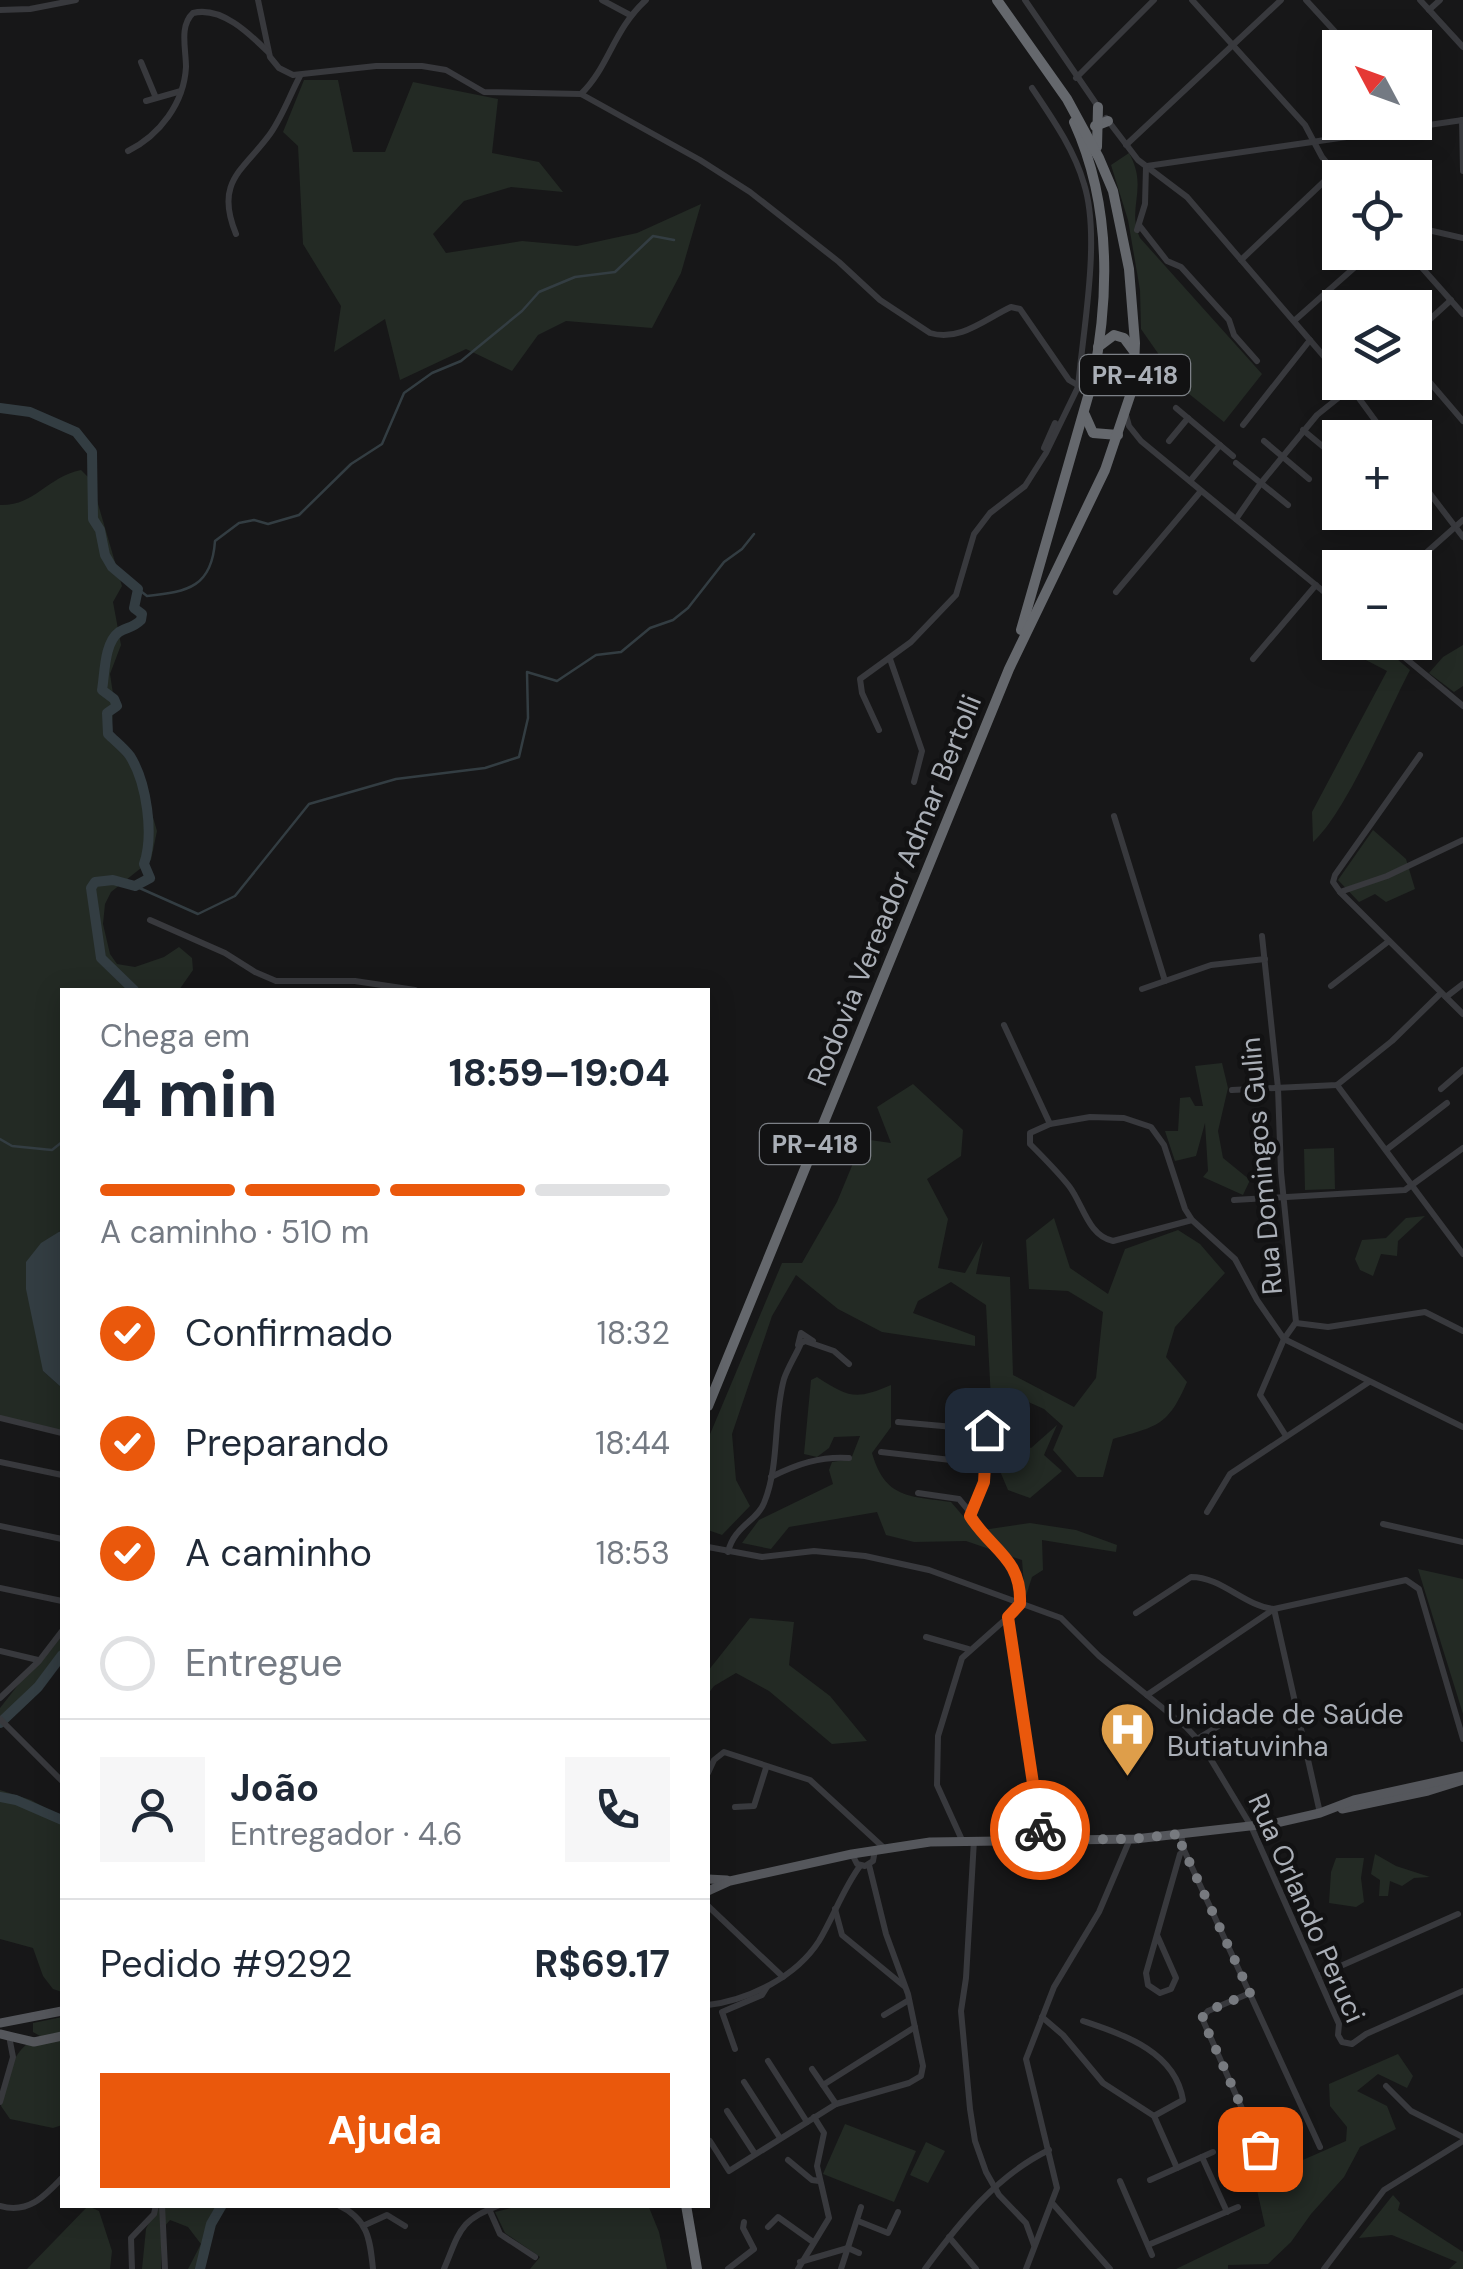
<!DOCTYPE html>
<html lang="pt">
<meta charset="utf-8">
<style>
:root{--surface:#fff;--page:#f6f6f7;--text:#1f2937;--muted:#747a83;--line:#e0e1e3;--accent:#ea580c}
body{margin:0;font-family:"DM Sans",sans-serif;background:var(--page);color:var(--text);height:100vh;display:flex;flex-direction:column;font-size:38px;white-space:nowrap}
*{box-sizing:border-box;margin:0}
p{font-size:32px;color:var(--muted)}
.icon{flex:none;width:55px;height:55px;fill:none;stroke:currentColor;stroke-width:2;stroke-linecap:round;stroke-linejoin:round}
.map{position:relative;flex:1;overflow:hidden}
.details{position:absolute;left:60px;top:988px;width:650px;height:1220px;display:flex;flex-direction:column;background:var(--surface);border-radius:0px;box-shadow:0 5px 25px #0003}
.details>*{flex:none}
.needle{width:65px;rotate:311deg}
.buttons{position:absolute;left:1322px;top:30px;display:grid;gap:20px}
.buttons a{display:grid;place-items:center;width:110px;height:110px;border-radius:0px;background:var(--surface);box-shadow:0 5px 25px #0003;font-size:50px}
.pin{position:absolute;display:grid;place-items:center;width:85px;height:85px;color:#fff;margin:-42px;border-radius:20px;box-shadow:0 5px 15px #0006}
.courier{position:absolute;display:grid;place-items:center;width:100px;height:100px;margin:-50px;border:8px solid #ea580c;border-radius:50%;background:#fff;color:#222;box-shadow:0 2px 12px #0007}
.headline em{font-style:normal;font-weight:800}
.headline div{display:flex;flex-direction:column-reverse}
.headline{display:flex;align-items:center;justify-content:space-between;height:170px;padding:0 40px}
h1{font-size:65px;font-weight:800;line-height:75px}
.bar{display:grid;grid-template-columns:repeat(4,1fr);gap:15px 10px;align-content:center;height:120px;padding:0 40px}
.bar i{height:12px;border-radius:8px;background:var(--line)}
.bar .on{background:var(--accent)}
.bar p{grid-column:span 4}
.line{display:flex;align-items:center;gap:25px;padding:0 40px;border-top:2px solid var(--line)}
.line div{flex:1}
.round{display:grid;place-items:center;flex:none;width:105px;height:105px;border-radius:0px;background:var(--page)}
ol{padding:0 40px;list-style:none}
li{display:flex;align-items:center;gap:30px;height:110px}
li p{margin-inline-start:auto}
li .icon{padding:10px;border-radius:50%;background:var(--accent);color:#fff;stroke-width:4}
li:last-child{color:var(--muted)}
li i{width:55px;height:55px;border:5px solid var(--line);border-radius:50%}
.primary-button{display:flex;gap:20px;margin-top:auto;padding:20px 40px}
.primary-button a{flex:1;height:115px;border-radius:0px;background:var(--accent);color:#fff;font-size:40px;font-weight:800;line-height:115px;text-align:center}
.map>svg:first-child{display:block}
.green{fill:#232a24}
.water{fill:#333d42}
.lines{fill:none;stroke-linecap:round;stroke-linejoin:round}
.stream{stroke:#333d42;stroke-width:2.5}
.river{stroke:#333d42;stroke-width:10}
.minor{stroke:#38393d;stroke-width:6}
.major{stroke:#55575c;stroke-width:9}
.highway{stroke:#65686d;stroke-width:10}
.done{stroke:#777a7f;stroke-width:10;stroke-dasharray:0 18}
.route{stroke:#ea580c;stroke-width:12}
.labels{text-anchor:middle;stroke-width:9;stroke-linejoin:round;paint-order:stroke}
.shield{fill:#121213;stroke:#7c8086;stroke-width:2.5}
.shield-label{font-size:25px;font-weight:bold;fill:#aaafb7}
.street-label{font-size:28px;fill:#aaafb7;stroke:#121213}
.poi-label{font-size:28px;fill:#aaafb7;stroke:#121213;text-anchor:start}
</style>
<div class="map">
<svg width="1463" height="2269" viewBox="0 0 1463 2269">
<rect width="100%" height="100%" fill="#171718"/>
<g class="green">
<path d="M304 80H338L353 152H385L413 82 498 99 492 153 539 162 563 192 511 187 464 201 433 234 446 253 522 241 577 246 637 233 701 204 681 273 652 328 566 321 538 335 512 371 466 349 400 380 385 319 334 352 341 306 303 244 298 146 283 132Z"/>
<path d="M1129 153C1149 189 1126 207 1140 238L1262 374 1224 422 1183 389 1141 329 1140 290 1128 220 1111 165Z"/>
<path d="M81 470 91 480 122 586 113 602 121 645 110 674 114 700 111 734 116 747 141 776 157 831 151 860 111 892 105 904 103 924 110 954 117 964 135 967 164 957 179 947 192 958 193 970 179 990H62V1230L59 1231 43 1371 62 1388V1432L0 1418V505C35 506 47 477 81 470Z"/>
<path d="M1370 643H1378L1410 670C1388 712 1345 814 1313 842L1312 812 1387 671 1362 658Z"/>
<path d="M1463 645V686L1454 692 1429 673 1443 657Z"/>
<path d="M1373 830 1406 859 1415 889 1386 902 1375 894 1359 902 1338 880Z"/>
<path d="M1222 1063 1228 1088 1218 1131 1223 1158 1250 1180 1243 1195 1203 1177 1208 1171 1205 1123 1196 1156 1175 1161 1165 1131H1178L1180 1098 1190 1097 1195 1106H1203L1195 1066Z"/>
<path d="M913 1084 963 1130 961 1156 927 1179 948 1219 938 1268 965 1273 983 1241 976 1274 1010 1277 1013 1375 1074 1407 1096 1378 1103 1312 1068 1291 1029 1289 1026 1240 1054 1218 1070 1268 1108 1294 1125 1249 1178 1230 1200 1244 1225 1273 1175 1327 1166 1357 1187 1382C1168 1426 1158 1426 1113 1439L1103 1477H1077L1053 1450 1063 1426 1044 1409 1008 1393 1004 1432 1031 1448 1057 1425 1044 1455 1062 1471 1030 1498 1008 1490 994 1457 986 1305 951 1282 918 1301 913 1313 975 1336V1346L882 1332 838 1309 796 1275 772 1316 732 1434 736 1480 750 1506 722 1535 708 1530V1439L782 1263H802L837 1202 863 1139 891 1143 877 1107Z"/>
<path d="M1334 1148 1335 1189 1305 1190 1304 1149Z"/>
<path d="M1425 1216 1398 1241 1397 1256 1381 1254 1373 1276 1360 1270 1355 1259 1362 1240 1386 1238 1406 1218Z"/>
<path d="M817 1377C849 1398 856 1400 891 1385V1427L872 1453C885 1499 910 1496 951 1502L976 1531 1030 1523 1076 1530 1117 1545 1116 1552 1042 1540 1043 1570 1032 1577 1025 1599 1022 1560 966 1541 914 1542 886 1535 877 1512 789 1527 771 1549 742 1543 759 1520 833 1484 829 1470 832 1462 851 1459 860 1436 834 1437 829 1448 817 1457 804 1454 811 1380Z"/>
<path d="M1418 1569 1463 1579V1714Z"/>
<path d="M750 1618 794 1622 789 1665 830 1696 867 1741 832 1744 769 1691 736 1673 714 1686 708 1694V1671Z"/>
<path d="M62 1629V1654L47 1675 0 1723V1708Z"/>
<path d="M0 1790 31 1800 62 1817V1992L53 1989 43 1976 33 1948 0 1939Z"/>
<path d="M1375 1854 1396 1866 1430 1877 1414 1878 1402 1886 1390 1881 1388 1896H1379L1380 1880 1371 1874Z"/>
<path d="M1336 1858H1364L1361 1878 1364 1902 1356 1907 1329 1903 1331 1872Z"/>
<path d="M62 2017V2125L53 2128 10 2119 1 2106C8 2075 10 2050 40 2036L33 2032V2023Z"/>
<path d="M1398 2054 1413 2076 1407 2088 1378 2074 1357 2091 1387 2106 1396 2129 1360 2147 1344 2177 1311 2214 1291 2242 1268 2264 1228 2265V2269H1176L1265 2226 1257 2190 1288 2183 1296 2163 1346 2141 1347 2127 1330 2106 1329 2084Z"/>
<path d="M845 2124 916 2151 894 2202 823 2174Z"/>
<path d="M926 2142 945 2151 928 2183 910 2175Z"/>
<path d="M1393 2195 1400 2203 1398 2210 1463 2252V2269H1449L1457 2262 1392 2235 1359 2238Z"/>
<path d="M154 2205H221L210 2230 202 2269H188L201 2244 188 2227 170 2220 162 2229 161 2269H142L146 2229 154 2212Z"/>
<path d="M523 2205H648L659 2232 667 2269H530L540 2257 505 2233 495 2212Z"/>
<path d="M88 2206 99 2211 112 2251 110 2269H27Z"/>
</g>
<path class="water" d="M62 1230V1388L43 1371 26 1289V1262L41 1243Z"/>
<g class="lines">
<g class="stream">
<path d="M138 589 147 596C189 592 212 586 215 541L239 523 254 520 268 524 299 515 351 464 382 444 404 393 432 373 461 361 522 311 539 292 575 277 615 272 653 236 674 240"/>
<path d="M135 886 198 914 235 896 309 804 396 779 485 768 519 757 528 718 527 672 557 681 596 655 621 652 650 628 673 620 688 608 724 562 742 549 754 534"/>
<path d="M0 1139 12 1146 52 1150 62 1142"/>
</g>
<g class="river">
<path d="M0 408 30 412 76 432 92 452 93 519 100 530 105 555 112 567 138 589 134 608 142 614 141 620C133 628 127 627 119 632 104 643 105 673 102 690L114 699 117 706 107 713 108 734C115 741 124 748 130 756 147 783 154 835 144 864L150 878 135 886 113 880 95 882 91 888 101 958 134 990"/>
<path d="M0 1723 38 1687 62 1655"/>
<path d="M0 1797 16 1800 62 1820"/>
<path d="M200 2269 211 2224 222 2205"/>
</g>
<g class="minor">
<path d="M258 0 270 57 279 68 293 75 376 66H422L446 70 484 92 581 94 700 160 750 192 839 262 880 300 930 333C960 342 985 319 1011 307L1020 309 1069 380 1089 392"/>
<path d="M602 0 630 15"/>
<path d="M1025 0 1099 108"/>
<path d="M1192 0 1305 125 1322 157 1340 179"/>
<path d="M1306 0 1350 48"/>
<path d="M1420 0 1463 47"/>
<path d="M0 10 30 9 76 0"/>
<path d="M1429 10 1440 0"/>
<path d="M141 62 156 98"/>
<path d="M1076 78 1154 0"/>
<path d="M1032 88C1052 118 1074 149 1084 184 1101 237 1083 330 1078 387"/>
<path d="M581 94C609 67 613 30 646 0"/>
<path d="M146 101 181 91"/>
<path d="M1106 118 1138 160 1187 197 1340 375"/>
<path d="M1462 120 1463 171"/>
<path d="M1126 145 1281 0"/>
<path d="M128 151C160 135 184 103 186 67 186 49 179 26 193 13 221 6 249 33 268 52"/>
<path d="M1147 166 1463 120"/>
<path d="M1139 225 1167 261 1181 267 1229 320 1234 335 1257 361"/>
<path d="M1415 227 1463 238"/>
<path d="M1137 230 1145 204 1146 167"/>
<path d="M236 234C214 181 244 170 270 134 282 117 290 95 300 76"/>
<path d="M1408 252 1463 314"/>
<path d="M1241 260 1333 173"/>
<path d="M1294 321 1372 252"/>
<path d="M1415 333 1451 300"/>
<path d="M1415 365 1463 421"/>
<path d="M1347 382 1388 438"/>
<path d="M1176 408 1233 456"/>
<path d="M1126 415 1129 426 1141 441 1340 605"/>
<path d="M1243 425 1310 340"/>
<path d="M1303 430 1332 454"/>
<path d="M1169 441 1188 418"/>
<path d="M1264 441 1309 479"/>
<path d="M1044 448 1055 423"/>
<path d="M1236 463 1288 505"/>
<path d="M1415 474 1463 537"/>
<path d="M1190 481 1220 445"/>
<path d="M1236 519 1261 483 1317 415 1358 382"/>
<path d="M1409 568 1463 520"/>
<path d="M1116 592 1201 491"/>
<path d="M1386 642 1463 706"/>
<path d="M890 659 922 751 914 782"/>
<path d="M1253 659 1316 585"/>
<path d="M879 730 862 693 860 679 911 642 956 595 974 534 990 513 1025 486 1046 453 1078 387"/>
<path d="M1420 755 1335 875 1333 882 1340 892 1463 1014"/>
<path d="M1114 816 1165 981"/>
<path d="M1340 892 1387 876 1463 840"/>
<path d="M150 920 225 953 255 972 276 981H355L415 990"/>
<path d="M1262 936 1278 1088 1281 1172 1296 1322 1284 1339 1260 1395 1286 1436"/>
<path d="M1331 986 1389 941"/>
<path d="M1142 989 1211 965 1265 959"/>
<path d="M1446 997 1463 984"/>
<path d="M1004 1025 1050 1124"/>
<path d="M1337 1085 1463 1254"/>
<path d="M1441 1089 1463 1070"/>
<path d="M1232 1090 1337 1085 1392 1041 1441 993"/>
<path d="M1386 1150 1447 1103"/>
<path d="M1234 1200 1405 1190 1463 1148"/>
<path d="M1192 1220 1113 1241C1088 1236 1083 1204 1069 1186 1057 1171 1043 1157 1030 1144V1133L1050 1124 1090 1117 1124 1118 1151 1127 1164 1145 1185 1209 1192 1220 1235 1259 1257 1300 1284 1339 1463 1427"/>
<path d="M1296 1323 1328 1327 1425 1312 1463 1331"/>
<path d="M798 1345 801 1333 813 1341"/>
<path d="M0 1418 62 1433"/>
<path d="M898 1422 987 1430 984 1482 970 1516C991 1549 1022 1559 1020 1604L1008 1617 1041 1841"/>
<path d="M881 1452 986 1464"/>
<path d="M0 1462 62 1475"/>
<path d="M771 1477C797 1464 821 1456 849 1458"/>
<path d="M918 1493 959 1499 970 1512"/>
<path d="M1207 1512 1230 1474 1369 1382"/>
<path d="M1383 1524 1463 1542"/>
<path d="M0 1526 62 1539"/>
<path d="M708 1547 762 1557 814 1551 865 1556 929 1570 1061 1618 1099 1656 1186 1727 1201 1743 1251 1826 1339 2024 1338 2035 1342 2042 1352 2044 1366 2034 1463 1991"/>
<path d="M728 1552C734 1526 757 1521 764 1503 780 1464 773 1418 784 1379 788 1367 796 1355 801 1343L805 1341 834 1351 849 1364"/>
<path d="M0 1588 62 1601"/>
<path d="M1136 1613 1191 1577C1222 1577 1244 1606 1274 1609L1320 1813"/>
<path d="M926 1637 968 1649"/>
<path d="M0 1651 38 1660"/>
<path d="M1147 1695 1274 1609 1406 1580 1419 1589 1463 1739"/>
<path d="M0 1698 39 1661 62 1631"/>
<path d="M0 1719 62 1781"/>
<path d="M1197 1739 1255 1704"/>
<path d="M708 1773 714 1760 724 1752 810 1780 884 1848"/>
<path d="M735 1807 754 1806 766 1768"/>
<path d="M1181 1834 1184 1850 1320 2147"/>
<path d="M962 1840 937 1785 938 1736 962 1658 1007 1618"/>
<path d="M974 1840 966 1978 961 2011 970 2109 975 2141 986 2172 999 2195 1026 2223 1034 2245"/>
<path d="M852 1854 857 1864 865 1866 873 1861 875 1850"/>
<path d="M708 1906 783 1977"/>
<path d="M835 1909 842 1935 904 1986"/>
<path d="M1157 1935 1176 1978 1171 1989 1160 1993 1148 1985 1146 1973 1180 1854 1184 1850"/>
<path d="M1318 1976 1458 1914"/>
<path d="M1250 1993 1208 2011 1202 2018 1274 2181"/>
<path d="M708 2005C749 2000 796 1977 819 1941 834 1916 843 1889 860 1866"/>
<path d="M884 2015 909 2000"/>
<path d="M1042 2017 1063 2035 1103 2083 1154 2116 1177 2168"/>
<path d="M1083 2021C1124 2035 1175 2051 1183 2100L1154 2116"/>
<path d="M735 2049 722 2012 762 1995 767 1987"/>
<path d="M768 2061 807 2122"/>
<path d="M812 2069 836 2104"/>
<path d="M744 2082 780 2138"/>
<path d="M823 2085 915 2027"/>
<path d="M1386 2086 1411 2111 1463 2137"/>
<path d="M0 2102 13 2057 9 2036"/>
<path d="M727 2111 755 2154"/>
<path d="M710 2141 729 2171 836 2104 909 2083 921 2076 923 2066 908 1994 886 1934 869 1865"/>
<path d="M1202 2157 1227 2212"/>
<path d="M788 2160 812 2180 819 2181"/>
<path d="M1150 2180 1213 2152"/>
<path d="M1120 2181 1152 2255"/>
<path d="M1053 2204 1110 2269"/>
<path d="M162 2205 165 2269"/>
<path d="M338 2205C368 2219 370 2239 373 2269"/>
<path d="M0 2206C28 2214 44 2197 62 2178"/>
<path d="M489 2209 500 2234 535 2257"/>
<path d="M858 2221 888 2233 898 2212"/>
<path d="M365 2225 387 2215 405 2226"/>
<path d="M768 2227 778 2217 813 2242"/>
<path d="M949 2237 976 2269"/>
<path d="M1148 2245 1238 2207"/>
<path d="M800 2262 848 2248 859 2253"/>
<path d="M132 2269 131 2238 154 2214 156 2205"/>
<path d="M444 2269C460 2231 459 2220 500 2205"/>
<path d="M728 2269 754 2249 743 2228 744 2222"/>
<path d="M798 2269 829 2218 817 2166 824 2133 814 2117"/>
<path d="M841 2269 861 2207"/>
<path d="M925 2269C959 2223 997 2175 1049 2150"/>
<path d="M1026 2269 1057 2188 1026 2059 1054 1987 1099 1912 1130 1839"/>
<path d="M1324 2269 1384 2190 1463 2141"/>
</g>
<g class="major">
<path d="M1342 1809 1428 1791 1463 1780"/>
<path d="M708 1879 727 1880"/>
<path d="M708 1891 730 1881 852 1854 930 1842 1135 1839 1276 1823 1320 1813 1354 1800 1463 1776"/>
<path d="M0 2023 62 2011"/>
<path d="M0 2034 34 2042 62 2036"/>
</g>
<g class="highway">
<path d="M1095 126 1108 121"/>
<path d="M1097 147 1098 107"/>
<path d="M1098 347 1114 335 1124 338 1133 350"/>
<path d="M1085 415 1093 433 1118 435"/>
<path d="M1021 630 1093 379C1110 293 1111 203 1074 122"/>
<path d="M708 1406 1009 669 1105 470 1133 387 1135 343 1129 269 1113 191 1099 158 1067 99 997 0"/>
<path d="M686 2205 697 2269"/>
</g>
</g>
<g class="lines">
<path class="done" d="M1040 1830 1041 1840 1130 1839 1181 1834 1182 1846 1250 1993 1208 2011 1202 2018 1260 2149"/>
<path class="route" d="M987 1430 984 1482 970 1516C991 1550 1022 1558 1020 1604L1008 1617 1040 1830"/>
</g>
<defs>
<symbol id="hospital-pin" viewBox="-11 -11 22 30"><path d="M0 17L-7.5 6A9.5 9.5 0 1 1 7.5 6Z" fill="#de9e4a" stroke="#121213"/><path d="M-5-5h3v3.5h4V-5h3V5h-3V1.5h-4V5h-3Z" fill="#fff"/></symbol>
</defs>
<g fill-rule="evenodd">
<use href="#hospital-pin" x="1096" y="1698" width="63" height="86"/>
</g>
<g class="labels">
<g class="shield">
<rect x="1080" y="355" width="110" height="40" rx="8"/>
<rect x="760" y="1124" width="110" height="40" rx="8"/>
</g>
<g class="shield-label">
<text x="1135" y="384">PR-418</text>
<text x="815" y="1153">PR-418</text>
</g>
<g class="street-label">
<text transform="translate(894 890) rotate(-68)" y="10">Rodovia Vereador Admar Bertolli</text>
<text transform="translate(1261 1166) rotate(-95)" y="10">Rua Domingos Gulin</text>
<text transform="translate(1307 1908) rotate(66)" y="10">Rua Orlando Peruci</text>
</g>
<g class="poi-label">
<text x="1167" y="1724">Unidade de Saúde<tspan x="1167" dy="32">Butiatuvinha</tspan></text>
</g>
</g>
</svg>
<div class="buttons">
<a><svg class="needle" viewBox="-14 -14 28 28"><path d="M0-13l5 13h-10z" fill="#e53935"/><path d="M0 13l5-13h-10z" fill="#747a83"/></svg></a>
<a><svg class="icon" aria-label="locate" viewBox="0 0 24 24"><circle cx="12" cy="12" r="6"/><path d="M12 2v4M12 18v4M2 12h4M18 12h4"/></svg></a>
<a><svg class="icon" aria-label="layers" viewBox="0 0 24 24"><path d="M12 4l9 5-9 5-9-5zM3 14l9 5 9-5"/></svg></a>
<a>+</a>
<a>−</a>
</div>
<div class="pin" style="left:1260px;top:2149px;background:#ea580c"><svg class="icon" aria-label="bag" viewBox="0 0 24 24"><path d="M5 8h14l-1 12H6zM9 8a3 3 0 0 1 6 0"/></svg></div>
<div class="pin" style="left:987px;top:1430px;background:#1f2937"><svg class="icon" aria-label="home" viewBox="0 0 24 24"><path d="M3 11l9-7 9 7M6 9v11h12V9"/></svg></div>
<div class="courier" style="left:1040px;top:1830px"><svg class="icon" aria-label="bike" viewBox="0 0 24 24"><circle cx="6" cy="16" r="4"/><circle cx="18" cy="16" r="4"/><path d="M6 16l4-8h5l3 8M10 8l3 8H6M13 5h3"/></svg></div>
<section class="details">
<div class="headline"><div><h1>4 min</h1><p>Chega em</p></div><em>18:59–19:04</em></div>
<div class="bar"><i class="on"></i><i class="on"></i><i class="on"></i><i></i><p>A caminho · 510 m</p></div>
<ol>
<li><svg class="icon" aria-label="check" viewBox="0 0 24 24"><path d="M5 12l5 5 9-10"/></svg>Confirmado<p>18:32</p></li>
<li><svg class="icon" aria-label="check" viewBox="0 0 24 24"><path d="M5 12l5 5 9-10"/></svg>Preparando<p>18:44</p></li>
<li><svg class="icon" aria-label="check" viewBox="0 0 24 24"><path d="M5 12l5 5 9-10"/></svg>A caminho<p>18:53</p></li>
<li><i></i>Entregue</li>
</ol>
<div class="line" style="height:180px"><a class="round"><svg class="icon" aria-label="person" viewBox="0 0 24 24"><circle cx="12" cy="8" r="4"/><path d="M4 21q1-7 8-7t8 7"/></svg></a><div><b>João</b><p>Entregador · 4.6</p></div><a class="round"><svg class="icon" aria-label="phone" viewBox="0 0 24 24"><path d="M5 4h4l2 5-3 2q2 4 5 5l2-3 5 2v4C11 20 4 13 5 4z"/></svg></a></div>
<div class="line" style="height:130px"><div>Pedido #9292</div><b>R$69.17</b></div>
<div class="primary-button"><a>Ajuda</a></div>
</section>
</div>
